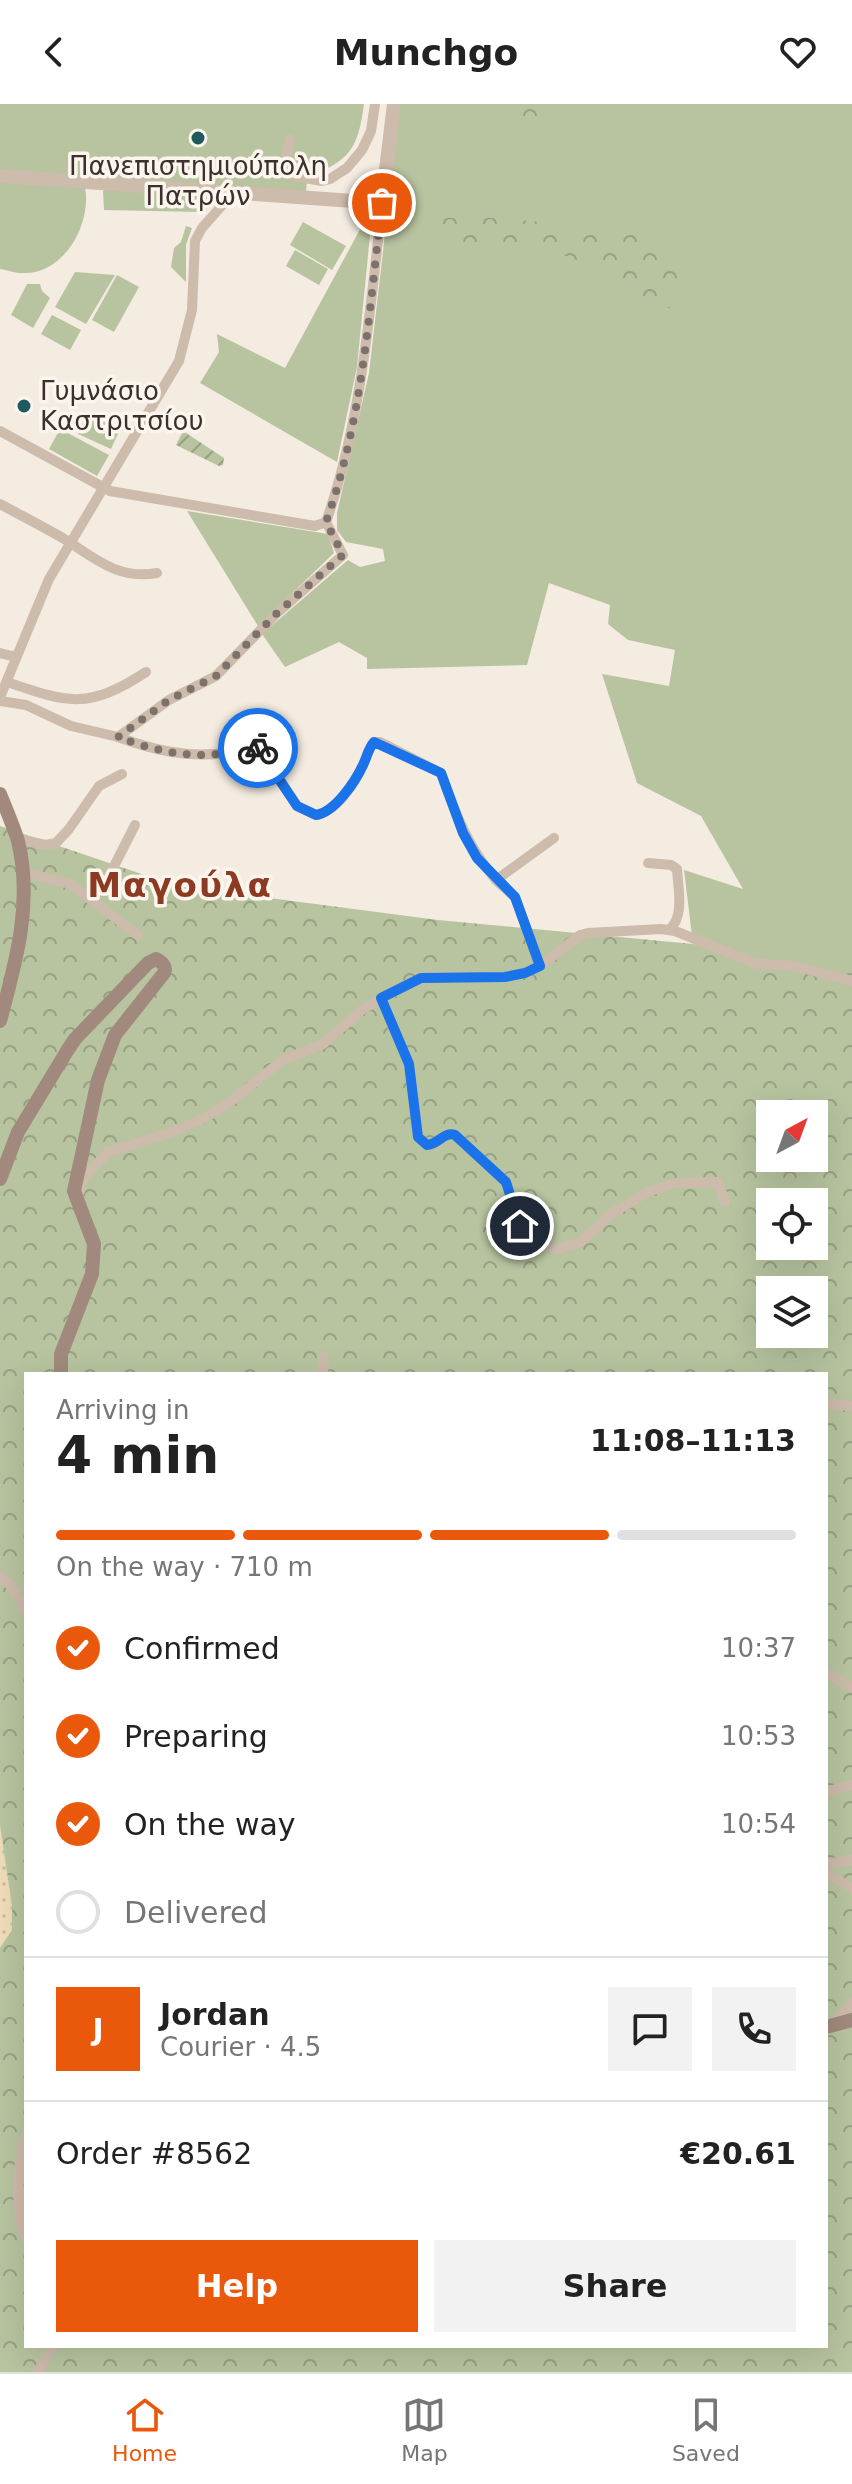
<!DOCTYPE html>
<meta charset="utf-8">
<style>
:root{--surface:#fff;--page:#f2f2f2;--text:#222;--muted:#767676;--line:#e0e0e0;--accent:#ea580c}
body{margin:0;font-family:"DejaVu Sans",sans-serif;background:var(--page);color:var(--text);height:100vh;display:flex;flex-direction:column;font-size:30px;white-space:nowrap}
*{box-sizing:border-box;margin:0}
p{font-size:26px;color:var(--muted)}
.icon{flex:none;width:44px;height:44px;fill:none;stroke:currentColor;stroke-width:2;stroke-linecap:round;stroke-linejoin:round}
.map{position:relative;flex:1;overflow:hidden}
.sheet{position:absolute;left:24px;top:1268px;width:804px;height:976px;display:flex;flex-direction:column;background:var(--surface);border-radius:0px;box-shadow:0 8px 32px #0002}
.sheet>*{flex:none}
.needle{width:52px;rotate:41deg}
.tools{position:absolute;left:756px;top:996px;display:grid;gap:16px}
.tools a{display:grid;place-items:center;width:72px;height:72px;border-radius:0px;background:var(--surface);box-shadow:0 8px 32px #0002;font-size:40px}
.pin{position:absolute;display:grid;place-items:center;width:68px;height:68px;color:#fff;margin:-34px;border:4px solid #fff;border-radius:50%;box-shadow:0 2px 8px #0007}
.courier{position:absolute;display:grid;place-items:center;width:80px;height:80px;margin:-40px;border:6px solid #1a73e8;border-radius:50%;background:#fff;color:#222;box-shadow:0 2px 10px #0007}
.head em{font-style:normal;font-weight:800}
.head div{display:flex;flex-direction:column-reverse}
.head{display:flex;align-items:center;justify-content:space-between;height:136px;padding:0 32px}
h1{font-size:52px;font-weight:800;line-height:60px}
.bar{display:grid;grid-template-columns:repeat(4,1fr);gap:12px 8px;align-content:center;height:96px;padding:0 32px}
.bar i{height:10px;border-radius:6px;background:var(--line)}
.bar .active{background:var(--accent)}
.bar p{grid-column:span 4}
.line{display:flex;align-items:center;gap:20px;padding:0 32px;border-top:2px solid var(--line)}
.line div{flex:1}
.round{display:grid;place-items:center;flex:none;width:84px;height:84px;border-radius:0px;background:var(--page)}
ol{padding:0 32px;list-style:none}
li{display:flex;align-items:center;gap:24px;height:88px}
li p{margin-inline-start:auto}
li .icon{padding:8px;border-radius:50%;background:var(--accent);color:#fff;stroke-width:4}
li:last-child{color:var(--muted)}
li i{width:44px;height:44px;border:4px solid var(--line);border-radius:50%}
.primary-button{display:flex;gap:16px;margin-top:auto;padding:16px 32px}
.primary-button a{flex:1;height:92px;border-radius:0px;background:var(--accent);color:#fff;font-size:32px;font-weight:800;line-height:92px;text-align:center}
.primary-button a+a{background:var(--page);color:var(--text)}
header{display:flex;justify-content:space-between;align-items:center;height:104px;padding:0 32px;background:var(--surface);font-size:36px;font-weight:800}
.dock{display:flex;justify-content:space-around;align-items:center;height:112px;border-top:2px solid var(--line);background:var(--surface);font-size:22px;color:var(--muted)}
.dock a{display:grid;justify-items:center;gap:4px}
.dock .active{color:var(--accent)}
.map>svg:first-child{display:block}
.grass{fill:#b8c4a0;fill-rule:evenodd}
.forest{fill:url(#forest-crowns);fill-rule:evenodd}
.sand{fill:url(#sand-dots)}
.garden{fill:url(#garden-furrows)}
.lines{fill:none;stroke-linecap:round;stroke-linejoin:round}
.minor{stroke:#cdbbac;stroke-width:10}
.tertiary{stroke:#cdbbac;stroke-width:14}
.secondary{stroke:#a18a7d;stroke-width:14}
.done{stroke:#7c716b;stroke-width:8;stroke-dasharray:0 14.4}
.route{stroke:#1a73e8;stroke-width:10}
.poi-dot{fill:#1f5a5e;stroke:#fbf5ee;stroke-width:3}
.labels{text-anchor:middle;stroke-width:7;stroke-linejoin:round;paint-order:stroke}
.poi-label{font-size:26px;fill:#3b302b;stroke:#fbf5ee}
.district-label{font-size:34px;font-weight:bold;letter-spacing:2px;fill:#8c3b22;stroke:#fbf5ee}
</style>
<header><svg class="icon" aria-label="back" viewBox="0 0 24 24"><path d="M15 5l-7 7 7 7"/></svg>Munchgo<svg class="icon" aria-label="heart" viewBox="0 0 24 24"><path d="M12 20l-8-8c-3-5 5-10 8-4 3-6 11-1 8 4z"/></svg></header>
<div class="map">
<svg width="852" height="2268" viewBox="0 0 852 2268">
<defs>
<pattern id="forest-crowns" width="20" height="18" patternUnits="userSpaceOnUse" patternTransform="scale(2)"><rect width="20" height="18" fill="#b8c4a0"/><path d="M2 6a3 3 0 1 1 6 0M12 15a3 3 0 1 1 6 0" fill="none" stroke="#97a083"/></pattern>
<pattern id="sand-dots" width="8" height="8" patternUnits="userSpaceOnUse" patternTransform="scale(2)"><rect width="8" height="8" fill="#efdcb8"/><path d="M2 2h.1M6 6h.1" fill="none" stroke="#cebd9e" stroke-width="1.8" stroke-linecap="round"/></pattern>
<pattern id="garden-furrows" width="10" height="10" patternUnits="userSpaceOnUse" patternTransform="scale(2)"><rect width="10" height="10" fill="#b8c4a0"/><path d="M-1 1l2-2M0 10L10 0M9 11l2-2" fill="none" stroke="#97a083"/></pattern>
</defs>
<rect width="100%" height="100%" fill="#f4ebe1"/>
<g class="grass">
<path d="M0 0H364C358 45 350 57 307 73L306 89 0 67Z"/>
<path d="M400 0H852V865L815 925 826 1270H450L816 1162 814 1098H770L733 973 808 865 693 840 684 766 743 785 701 712 637 679 602 570 669 582 675 546 628 536 608 520 610 501 549 479 527 561 367 565V554L339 538 285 563 262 530 348 456 360 463 385 457 383 445 346 438 337 426V409L369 269ZM770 1010H814V1054H770ZM770 1186H814V1230H770Z"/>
<path d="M0 77 85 83C92 119 65 169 25 169 17 170 8 166 0 165Z"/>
<path d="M107 84 215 93 213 101 202 108 104 106 103 87Z"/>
<path d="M303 118 346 142 332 166 290 141Z"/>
<path d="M364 118 371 121 357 263 337 358 200 279 219 248 217 230 285 264Z"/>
<path d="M186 122 192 124 186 141V178L171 163 174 144 181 138Z"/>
<path d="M295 146 328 165 319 181 286 162Z"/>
<path d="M75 168 115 171 86 220 55 203Z"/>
<path d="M117 171 139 183 114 228 92 216Z"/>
<path d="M27 180H40L42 187 50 194 33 224 11 211Z"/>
<path d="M52 211 81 226 70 246 41 230Z"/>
<path d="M86 310 120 325 111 345 78 330Z"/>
<path d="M60 325 109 351 97 372 49 345Z"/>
<path d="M187 407 328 430 334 449 258 522Z"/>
</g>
<g class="forest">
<path d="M511 0H568C547 22 541 23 514 10Z"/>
<path d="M477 113C513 116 654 123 673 145 688 162 678 186 670 204H658L571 153 515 142 467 141 443 131 440 114Z"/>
<path d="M0 722 177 782 438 816 693 840 808 865 852 859V2268H0ZM770 1010H814V1054H770ZM770 1098H814V1142H770ZM770 1186H814V1230H770ZM26 1270H826V2242H26Z"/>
</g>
<path class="sand" d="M0 1721 12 1802V1826L0 1844Z"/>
<path class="garden" d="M183 327 224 354 223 361 219 362 176 341Z"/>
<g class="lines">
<g class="minor">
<path d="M290 35 286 54 287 66 293 72 322 77 330 75 347 64 362 46 371 27 375 0"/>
<path d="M0 327 110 387 315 422 326 418"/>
<path d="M0 400C22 412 44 423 66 436 96 455 119 476 157 469"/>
<path d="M0 549 16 553"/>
<path d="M7 578C68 599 88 606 146 568"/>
<path d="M0 593 49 475 179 257 192 206 195 137 202 124 233 89"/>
<path d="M0 597 26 601 71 622 118 633 169 596 216 572 276 510 343 451 326 418C362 315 370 206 382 99"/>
<path d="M118 633C153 646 187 654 225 649 236 648 245 643 256 643L261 646 297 702 316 711C336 708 355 679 363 661 367 653 368 645 374 638H380L441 669C455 709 468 743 496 776"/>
<path d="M17 735 46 741 56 739 69 725 99 682 122 670"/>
<path d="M648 759 671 761 677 765C678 784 685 813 669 826"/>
<path d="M22 768 70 780 138 831"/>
<path d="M92 797 108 774 135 721"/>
<path d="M540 862 515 793 496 776 554 734"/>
<path d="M381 894 409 960 418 1033 427 1041C438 1041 444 1027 455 1031L506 1078 520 1122 545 1143 558 1145 581 1138 611 1110 648 1088 675 1079 718 1078 725 1098"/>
<path d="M80 1087 83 1075 108 1048 169 1029 205 1014 231 997 283 956 323 940 363 905 404 882 427 873H505L525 869 540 862 580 831 588 829 661 825 675 827 757 860 794 862 852 877"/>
<path d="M323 1270 324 1253"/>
<path d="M826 1300 852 1302"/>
<path d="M0 1472 11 1482 26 1507"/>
<path d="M826 1569 852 1583"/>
<path d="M826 1688 852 1681"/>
<path d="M826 1760 852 1756"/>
<path d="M826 1769 852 1784"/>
<path d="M834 1921 839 1913 852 1900"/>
<path d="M26 2031C17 2055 15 2113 26 2136"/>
<path d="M37 2268 53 2242"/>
</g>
<path class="tertiary" d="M0 72 382 99 394 0"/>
<g class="secondary">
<path d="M0 690C6 705 13 721 18 737 33 798 16 858 0 917"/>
<path d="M0 1075 18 1028 67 947 75 935 148 859 156 855C162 858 167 863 164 869L115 931 98 976 74 1087 94 1140 92 1170 61 1250V1270"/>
<path d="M826 1923 852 1916"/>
</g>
</g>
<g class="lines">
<path class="done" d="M258 644C247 642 238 647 226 649 189 655 152 646 118 633L169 596 216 572 276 510 343 451 326 418C363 315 369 207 382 99"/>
<path class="route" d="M258 644 297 702 316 711C335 708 355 678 363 661 367 653 368 645 374 638L441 669 463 729 477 754 515 793 540 862 525 869 505 873 421 874 381 894 409 960 418 1033 427 1041C438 1041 444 1027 455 1031L506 1078 520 1122"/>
</g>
<g class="poi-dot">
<circle cx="198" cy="34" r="8"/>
<circle cx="24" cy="302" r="8"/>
</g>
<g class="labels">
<g class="poi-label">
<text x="198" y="71">Πανεπιστημιούπολη<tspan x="198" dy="30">Πατρών</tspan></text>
<text x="40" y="296" text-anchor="start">Γυμνάσιο<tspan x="40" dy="30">Καστριτσίου</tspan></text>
</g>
<g class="district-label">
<text x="180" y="793">Μαγούλα</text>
</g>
</g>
</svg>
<div class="tools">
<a><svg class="needle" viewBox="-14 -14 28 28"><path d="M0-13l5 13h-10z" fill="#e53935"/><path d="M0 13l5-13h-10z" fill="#767676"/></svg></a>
<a><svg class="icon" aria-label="locate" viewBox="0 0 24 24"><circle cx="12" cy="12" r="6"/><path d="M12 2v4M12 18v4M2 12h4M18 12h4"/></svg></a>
<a><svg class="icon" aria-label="layers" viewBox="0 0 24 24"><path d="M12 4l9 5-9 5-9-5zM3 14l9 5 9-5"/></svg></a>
</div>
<div class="pin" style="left:382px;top:99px;background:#ea580c"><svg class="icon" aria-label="bag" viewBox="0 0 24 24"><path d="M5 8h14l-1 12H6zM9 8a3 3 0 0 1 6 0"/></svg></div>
<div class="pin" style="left:520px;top:1122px;background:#1f2937"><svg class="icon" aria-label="home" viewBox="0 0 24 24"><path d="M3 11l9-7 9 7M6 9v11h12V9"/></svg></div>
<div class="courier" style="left:258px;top:644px"><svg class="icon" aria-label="bike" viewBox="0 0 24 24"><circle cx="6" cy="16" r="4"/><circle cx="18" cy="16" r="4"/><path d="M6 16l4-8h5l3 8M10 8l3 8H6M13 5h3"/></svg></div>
<section class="sheet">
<div class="head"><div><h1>4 min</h1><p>Arriving in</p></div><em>11:08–11:13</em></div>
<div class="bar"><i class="active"></i><i class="active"></i><i class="active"></i><i></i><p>On the way · 710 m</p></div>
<ol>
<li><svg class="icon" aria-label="check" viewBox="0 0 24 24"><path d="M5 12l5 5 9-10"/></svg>Confirmed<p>10:37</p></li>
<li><svg class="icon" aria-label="check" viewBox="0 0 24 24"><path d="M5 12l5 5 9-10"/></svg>Preparing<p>10:53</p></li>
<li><svg class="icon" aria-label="check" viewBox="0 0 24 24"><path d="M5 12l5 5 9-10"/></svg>On the way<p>10:54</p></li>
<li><i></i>Delivered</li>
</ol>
<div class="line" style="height:144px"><b class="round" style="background:var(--accent);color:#fff">J</b><div><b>Jordan</b><p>Courier · 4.5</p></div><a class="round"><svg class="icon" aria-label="chat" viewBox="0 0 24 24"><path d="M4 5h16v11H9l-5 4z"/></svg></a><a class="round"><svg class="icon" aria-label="phone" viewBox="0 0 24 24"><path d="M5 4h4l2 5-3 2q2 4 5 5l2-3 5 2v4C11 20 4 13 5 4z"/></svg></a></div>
<div class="line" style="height:104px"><div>Order #8562</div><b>€20.61</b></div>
<div class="primary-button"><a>Help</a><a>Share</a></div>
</section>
</div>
<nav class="dock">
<a class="active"><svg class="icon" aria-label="home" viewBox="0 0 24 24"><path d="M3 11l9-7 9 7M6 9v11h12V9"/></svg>Home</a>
<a><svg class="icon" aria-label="map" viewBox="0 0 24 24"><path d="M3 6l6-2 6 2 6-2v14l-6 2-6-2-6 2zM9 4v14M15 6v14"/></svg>Map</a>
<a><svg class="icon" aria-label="saved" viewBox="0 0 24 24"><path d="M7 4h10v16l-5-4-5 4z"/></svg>Saved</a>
</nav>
